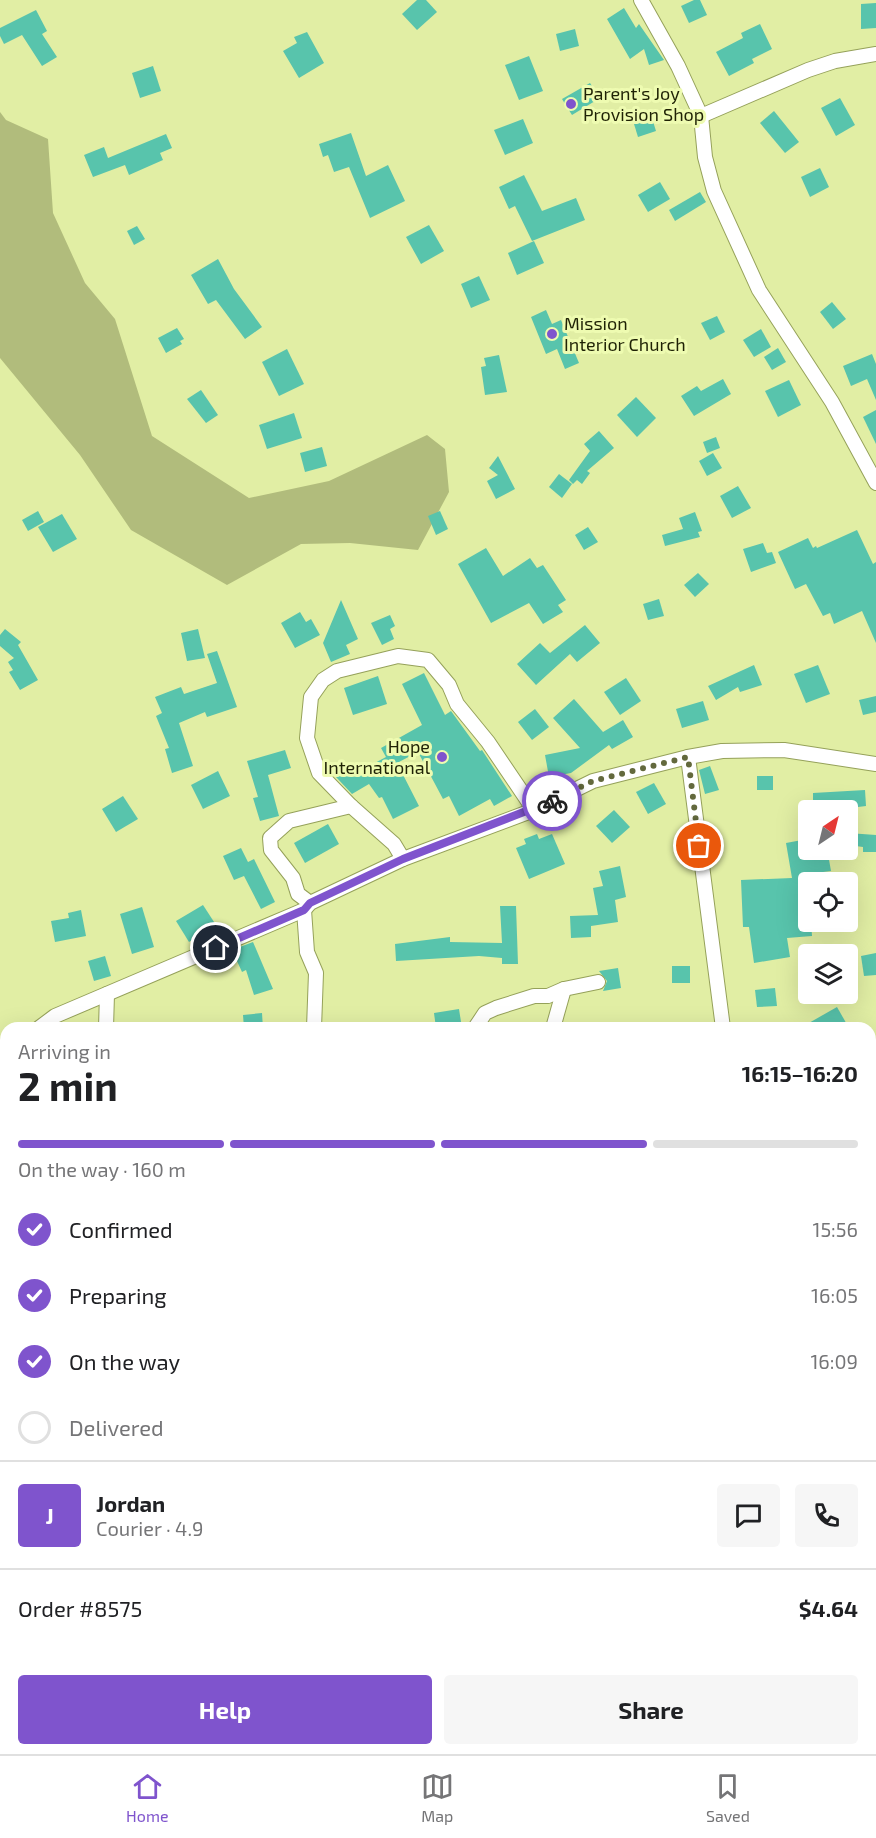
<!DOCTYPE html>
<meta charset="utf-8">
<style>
:root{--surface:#fff;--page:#f6f6f6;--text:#202124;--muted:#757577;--line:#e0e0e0;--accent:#7f54cd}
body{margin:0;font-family:"Exo 2",sans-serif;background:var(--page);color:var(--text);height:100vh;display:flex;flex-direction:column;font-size:22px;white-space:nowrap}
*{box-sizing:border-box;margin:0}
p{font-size:20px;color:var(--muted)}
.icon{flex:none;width:33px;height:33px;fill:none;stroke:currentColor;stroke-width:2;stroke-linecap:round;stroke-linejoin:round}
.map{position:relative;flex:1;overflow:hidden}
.panel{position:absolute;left:0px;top:1022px;width:876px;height:734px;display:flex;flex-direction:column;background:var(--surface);border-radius:18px 18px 0 0;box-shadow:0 6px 24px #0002}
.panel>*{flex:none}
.needle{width:39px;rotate:35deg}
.fabs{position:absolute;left:798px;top:800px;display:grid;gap:12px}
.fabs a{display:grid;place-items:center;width:60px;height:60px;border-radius:6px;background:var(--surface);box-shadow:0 6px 24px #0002;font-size:30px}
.pin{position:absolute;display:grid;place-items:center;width:51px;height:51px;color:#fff;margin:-26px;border:3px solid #fff;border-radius:50%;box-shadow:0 2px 6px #0007}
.courier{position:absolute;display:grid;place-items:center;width:60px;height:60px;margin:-30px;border:4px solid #7f54cd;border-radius:50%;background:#fff;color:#222;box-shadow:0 2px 8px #0007}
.overview em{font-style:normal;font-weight:700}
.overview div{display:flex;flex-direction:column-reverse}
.overview{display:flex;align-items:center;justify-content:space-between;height:102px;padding:0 18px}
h1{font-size:39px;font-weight:700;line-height:45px}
.bar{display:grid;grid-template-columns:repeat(4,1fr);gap:9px 6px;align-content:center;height:72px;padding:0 18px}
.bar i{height:8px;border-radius:4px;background:var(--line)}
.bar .on{background:var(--accent)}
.bar p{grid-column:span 4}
.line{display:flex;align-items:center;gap:15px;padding:0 18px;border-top:2px solid var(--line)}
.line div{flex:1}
.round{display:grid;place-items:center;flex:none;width:63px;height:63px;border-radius:6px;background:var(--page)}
ol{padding:0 18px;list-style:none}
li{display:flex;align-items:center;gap:18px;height:66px}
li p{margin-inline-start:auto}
li .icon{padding:6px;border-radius:50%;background:var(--accent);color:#fff;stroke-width:4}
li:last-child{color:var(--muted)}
li i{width:33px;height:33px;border:3px solid var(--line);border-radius:50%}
.cta{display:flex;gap:12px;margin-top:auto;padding:12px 18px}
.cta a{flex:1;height:69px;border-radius:6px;background:var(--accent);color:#fff;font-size:24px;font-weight:700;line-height:69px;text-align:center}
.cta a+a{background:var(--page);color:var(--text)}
.tabs{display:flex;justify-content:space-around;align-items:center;height:84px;border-top:2px solid var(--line);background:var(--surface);font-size:16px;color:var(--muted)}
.tabs a{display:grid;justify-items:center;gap:3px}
.tabs .on{color:var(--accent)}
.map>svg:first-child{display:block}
.green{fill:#b1bc7c}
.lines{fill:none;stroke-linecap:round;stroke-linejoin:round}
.stream{stroke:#907cc3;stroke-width:4.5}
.building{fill:#58c4ac}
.minor-casing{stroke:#95a15a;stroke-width:16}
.minor{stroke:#fff;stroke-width:14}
.done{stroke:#63693d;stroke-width:6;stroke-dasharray:0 10.8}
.route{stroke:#7f54cd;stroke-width:8}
.poi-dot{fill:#7f54cd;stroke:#eefbb1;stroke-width:2}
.labels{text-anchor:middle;stroke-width:6;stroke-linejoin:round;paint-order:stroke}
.poi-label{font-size:18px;fill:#1f2205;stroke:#eefbb1;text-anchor:start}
</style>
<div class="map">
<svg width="876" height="1754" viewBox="0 0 876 1754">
<rect width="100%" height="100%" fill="#e1eea4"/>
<g class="green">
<path d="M0 112 6 120 48 139 53 213 85 283 115 319 152 436 249 498 329 481 427 435 445 449 449 492 418 550 350 543 301 544 227 585 131 530 80 455 0 358Z"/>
<path d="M876 1164V1295L870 1287V1165Z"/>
<path d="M876 1335V1411L870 1412V1342Z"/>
<path d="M0 1653H6V1749H145L140 1754H0Z"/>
<path d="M563 1749H694L705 1754H568Z"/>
</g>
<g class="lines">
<path class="stream" d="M870 1179 876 1184"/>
</g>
<g class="building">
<path d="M417 0H426L437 12 417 30 402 14Z"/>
<path d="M694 0H700L707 15 689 23 681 6Z"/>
<path d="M876 3V28L861 29V4Z"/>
<path d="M624 8 636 28 639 24 664 60 649 65 644 49 630 59 607 19Z"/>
<path d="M36 10 47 31 42 34 57 57 42 66 22 35 4 44 0 36V28Z"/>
<path d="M760 24 772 49 752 59 754 63 729 76 716 52 743 38 741 33Z"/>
<path d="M575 29 579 46 560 51 556 34Z"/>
<path d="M307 32 324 63 299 78 283 51 297 43 294 37Z"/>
<path d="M529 56 543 91 519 100 505 65Z"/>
<path d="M153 66 161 91 140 98 132 73Z"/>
<path d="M590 83 600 98 572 115 562 99Z"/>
<path d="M840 98 855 125 836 136 821 108Z"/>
<path d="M774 111 799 142 785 153 760 123Z"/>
<path d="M652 118 656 131 638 137 634 124Z"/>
<path d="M523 119 533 143 505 155 494 130Z"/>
<path d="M351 133 366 176 388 165 405 201 370 218 349 167 334 172 328 155 323 157 319 144Z"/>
<path d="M166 134 172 148 160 153 163 160 129 175 125 165 93 177 84 155 104 147 108 158Z"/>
<path d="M820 168 829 187 810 197 801 177Z"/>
<path d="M524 175 542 211 576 198 585 220 532 241 515 206 509 209 499 187Z"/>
<path d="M660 182 670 199 648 212 638 195Z"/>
<path d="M700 192 706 202 675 221 669 210Z"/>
<path d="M429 225 444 251 421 264 406 237Z"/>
<path d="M137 226 145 239 134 245 127 231Z"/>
<path d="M534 241 544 263 517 275 508 253Z"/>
<path d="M218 259 234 289 262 327 245 339 216 300 208 304 191 275Z"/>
<path d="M479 276 490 300 471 308 461 284Z"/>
<path d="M832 302 846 319 833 329 820 312Z"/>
<path d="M546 310 552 324 561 320 579 363 565 369 557 349 546 354 531 317Z"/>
<path d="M717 316 725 332 710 340 701 323Z"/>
<path d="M177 328 184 339 180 341 182 344 166 353 158 338Z"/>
<path d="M761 329 771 347 754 357 743 340Z"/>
<path d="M778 348 786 362 772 370 764 357Z"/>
<path d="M287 349 304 384 279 396 262 362Z"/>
<path d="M872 354 876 364V400L867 379 851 386 843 366Z"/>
<path d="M499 355 507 392 485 395 481 367 486 366 484 358Z"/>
<path d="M723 379 731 394 694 416 681 396 697 386 701 391Z"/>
<path d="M789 380 801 405 778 417 765 391Z"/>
<path d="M201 390 218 415 206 423 187 399Z"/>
<path d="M636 397 656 418 637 437 617 415Z"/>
<path d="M876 410V444L863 417Z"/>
<path d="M294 413 302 438 267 449 259 425Z"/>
<path d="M599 431 614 448 587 471 590 473 582 484 577 480 573 484 569 480 590 451 584 444Z"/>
<path d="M716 437 720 448 707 453 703 442Z"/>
<path d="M322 447 327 466 305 472 300 453Z"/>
<path d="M713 453 722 468 707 476 699 461Z"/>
<path d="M498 456 515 489 496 499 487 481 498 475 489 468Z"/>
<path d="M559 474 572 484 562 498 549 487Z"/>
<path d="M738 486 751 508 732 518 720 496Z"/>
<path d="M38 511 44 522 28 531 22 520Z"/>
<path d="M440 511 448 529 436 535 428 516Z"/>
<path d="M695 512 702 531 698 532 700 537 665 546 662 535 683 529 679 518Z"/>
<path d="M62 514 77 539 53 552 38 527Z"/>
<path d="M588 527 598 542 584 550 575 535Z"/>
<path d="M857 530 873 564 876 562V643L862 611 834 624 830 613 823 616 806 584 795 589 778 552 808 538 813 548 816 546 817 548Z"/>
<path d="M763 543 767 553 772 552 776 563 751 572 743 549Z"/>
<path d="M486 548 503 576 530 558 537 568 543 565 566 600 558 605 563 612 543 624 529 603 491 623 458 564Z"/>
<path d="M698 573 709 584 695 597 684 585Z"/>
<path d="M659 599 664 616 648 620 643 604Z"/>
<path d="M341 600 358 639 346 645 350 654 331 662 323 643Z"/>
<path d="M300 612 306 622 311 619 320 635 295 648 281 623Z"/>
<path d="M390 615 395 626 390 629 394 639 382 645 371 623Z"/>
<path d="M585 625 600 643 577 662 570 654 536 685 517 664 540 643 550 653Z"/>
<path d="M5 629 21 642 18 645 38 680 20 690 9 672 13 670 8 662 14 658 0 646V635Z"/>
<path d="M198 629 205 658 187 661 181 633Z"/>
<path d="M217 651 237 707 207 717 205 712 179 723 193 766 172 773 165 749 169 748 156 716 162 713 155 697 181 687 184 694 217 683 207 654Z"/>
<path d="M754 665 762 685 740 692 738 687 716 700 708 686Z"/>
<path d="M818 665 830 694 806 703 794 674Z"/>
<path d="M424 673 445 715 451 711 480 751 482 750 512 796 494 806 490 799 459 816 449 796 443 799 418 752 397 763 419 806 393 819 382 797 379 798 369 784 352 794 336 777 355 766 358 772 386 757 381 748 422 725 402 684Z"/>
<path d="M378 676 387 704 353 715 344 688Z"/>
<path d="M626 678 641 701 620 715 604 692Z"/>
<path d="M876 696V712L863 715 859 700Z"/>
<path d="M574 699 603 732 623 720 633 737 612 749 609 745 571 773 549 777 545 755 580 748 553 718Z"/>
<path d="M703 701 709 720 682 728 676 709Z"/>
<path d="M535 709 549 727 532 740 518 722Z"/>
<path d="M285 750 291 768 268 775 279 816 260 821 253 798 258 797 247 761Z"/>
<path d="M710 766 719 790 705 794 699 770Z"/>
<path d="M218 771 230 796 203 809 191 785Z"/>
<rect x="757" y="776" width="16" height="14"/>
<path d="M654 783 666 804 648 814 636 792Z"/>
<path d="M865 790 866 806 858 807 855 833 848 832V810H813V793Z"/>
<path d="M123 796 138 819 116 832 102 809Z"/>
<path d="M614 810 630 827 612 843 596 826Z"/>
<path d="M328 824 339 844 305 863 294 843Z"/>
<path d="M848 833 876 835V852H863V847L848 845Z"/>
<path d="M537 834 539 839 552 834 565 864 529 879 516 848 526 844 524 839Z"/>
<path d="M802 840 804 858 828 854 831 871 807 874 808 921H811L812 936 787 938 790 957 754 963 749 927H743L741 880 792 878 786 843Z"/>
<path d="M241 848 248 862 254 859 275 902 261 909 244 876 234 880 223 856Z"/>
<path d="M620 866 626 897 615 900 618 922 591 926V937L571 938 570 916 598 915 593 888 603 886 599 871Z"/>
<path d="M203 905 216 925 189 942 176 921Z"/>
<path d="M500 906H516L518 964H502V958L479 956 396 961 395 944 450 937V942L502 943Z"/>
<path d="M142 907 154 947 132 954 120 914Z"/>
<path d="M81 910 86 936 55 942 51 921 69 918 68 913Z"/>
<path d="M253 942 273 989 254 995 246 970 242 972 232 950Z"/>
<path d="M876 953V975L864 976 861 956Z"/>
<path d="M105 956 111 976 94 981 88 961Z"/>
<rect x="672" y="966" width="18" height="17"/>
<path d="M618 968 621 988 603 991 607 981 599 971Z"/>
<path d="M775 988 777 1006 757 1007 755 990Z"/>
<path d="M837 1007 849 1028H800Z"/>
<path d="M459 1009 462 1028H436L434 1013Z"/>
<path d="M262 1013 263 1028H244L243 1015Z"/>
</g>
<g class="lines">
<defs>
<g id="minor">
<path d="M641 0 678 66 701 116 705 157 714 191 759 290 832 402 876 483"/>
<path d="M701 116 808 70 835 61 876 54"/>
<path d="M688 757 723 1028"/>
<path d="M403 859 394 844 351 806 319 773 307 738 311 697 323 680 337 671 398 656 428 660 449 685 457 704 488 742 534 810"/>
<path d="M310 903 298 894 293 878 271 850 270 838 289 821 351 806"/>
<path d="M304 910 307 952 316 973 314 1028"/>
<path d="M39 1028 55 1016 304 910 310 903 403 859 534 810 593 781 688 757 722 751 784 750 876 764"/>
<path d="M106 1028 107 994"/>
<path d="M475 1028 485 1013 496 1008 534 996H548L564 989 598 982"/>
<path d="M553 1028 564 989"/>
<path d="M0 1055 6 1051"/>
<path d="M0 1091 6 1153"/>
<path d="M0 1261 6 1255"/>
<path d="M870 1314 876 1313"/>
<path d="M870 1483 876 1492"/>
</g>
</defs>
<use href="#minor" class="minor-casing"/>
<use href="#minor" class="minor"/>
</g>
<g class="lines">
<path class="done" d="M552 801 593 781 688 757 699 846"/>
<path class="route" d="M216 948 304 910 310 903 403 859 552 801"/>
</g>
<g class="poi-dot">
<circle cx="571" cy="104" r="6"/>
<circle cx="552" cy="334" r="6"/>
<circle cx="442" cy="757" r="6"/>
</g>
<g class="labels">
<g class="poi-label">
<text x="583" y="100">Parent's Joy<tspan x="583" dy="21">Provision Shop</tspan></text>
<text x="564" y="330">Mission<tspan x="564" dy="21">Interior Church</tspan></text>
<text x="430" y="753" text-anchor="end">Hope<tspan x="430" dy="21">International</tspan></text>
</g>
</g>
</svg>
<div class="fabs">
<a><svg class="needle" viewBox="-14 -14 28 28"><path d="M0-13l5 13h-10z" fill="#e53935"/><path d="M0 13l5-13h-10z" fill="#757577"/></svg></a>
<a><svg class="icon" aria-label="locate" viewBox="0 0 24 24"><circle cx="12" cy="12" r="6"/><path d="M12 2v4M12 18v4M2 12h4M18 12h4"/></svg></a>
<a><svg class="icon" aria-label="layers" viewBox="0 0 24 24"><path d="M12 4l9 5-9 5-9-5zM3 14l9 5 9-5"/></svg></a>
</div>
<div class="pin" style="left:699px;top:846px;background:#ea580c"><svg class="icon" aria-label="bag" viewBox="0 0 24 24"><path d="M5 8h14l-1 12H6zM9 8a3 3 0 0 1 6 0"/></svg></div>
<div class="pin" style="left:216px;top:948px;background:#1f2937"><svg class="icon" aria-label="home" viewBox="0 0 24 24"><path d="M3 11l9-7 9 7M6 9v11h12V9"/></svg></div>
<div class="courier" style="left:552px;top:801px"><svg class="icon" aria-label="bike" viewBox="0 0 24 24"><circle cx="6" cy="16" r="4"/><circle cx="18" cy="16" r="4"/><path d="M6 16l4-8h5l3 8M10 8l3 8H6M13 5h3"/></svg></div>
<section class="panel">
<div class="overview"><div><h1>2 min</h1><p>Arriving in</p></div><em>16:15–16:20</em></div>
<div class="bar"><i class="on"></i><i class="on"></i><i class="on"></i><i></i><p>On the way · 160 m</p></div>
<ol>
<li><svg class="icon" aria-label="check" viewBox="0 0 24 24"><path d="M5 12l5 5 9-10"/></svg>Confirmed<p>15:56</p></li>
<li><svg class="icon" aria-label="check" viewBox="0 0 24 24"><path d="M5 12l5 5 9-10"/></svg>Preparing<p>16:05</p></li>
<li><svg class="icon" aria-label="check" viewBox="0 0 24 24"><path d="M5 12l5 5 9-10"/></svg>On the way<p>16:09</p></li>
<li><i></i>Delivered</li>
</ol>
<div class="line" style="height:108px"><b class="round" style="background:var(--accent);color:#fff">J</b><div><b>Jordan</b><p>Courier · 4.9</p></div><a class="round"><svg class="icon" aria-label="chat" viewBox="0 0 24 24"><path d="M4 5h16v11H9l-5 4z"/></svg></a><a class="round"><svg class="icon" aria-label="phone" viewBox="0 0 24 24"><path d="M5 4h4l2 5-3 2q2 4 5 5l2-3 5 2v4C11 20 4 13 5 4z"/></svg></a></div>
<div class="line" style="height:78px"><div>Order #8575</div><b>$4.64</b></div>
<div class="cta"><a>Help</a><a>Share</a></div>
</section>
</div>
<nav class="tabs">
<a class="on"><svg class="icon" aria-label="home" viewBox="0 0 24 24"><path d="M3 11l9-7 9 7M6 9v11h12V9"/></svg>Home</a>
<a><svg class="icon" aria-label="map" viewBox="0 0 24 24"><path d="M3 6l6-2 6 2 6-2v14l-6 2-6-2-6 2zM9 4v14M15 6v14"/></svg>Map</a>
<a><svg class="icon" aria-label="saved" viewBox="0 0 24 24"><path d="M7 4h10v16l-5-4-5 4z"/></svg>Saved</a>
</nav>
